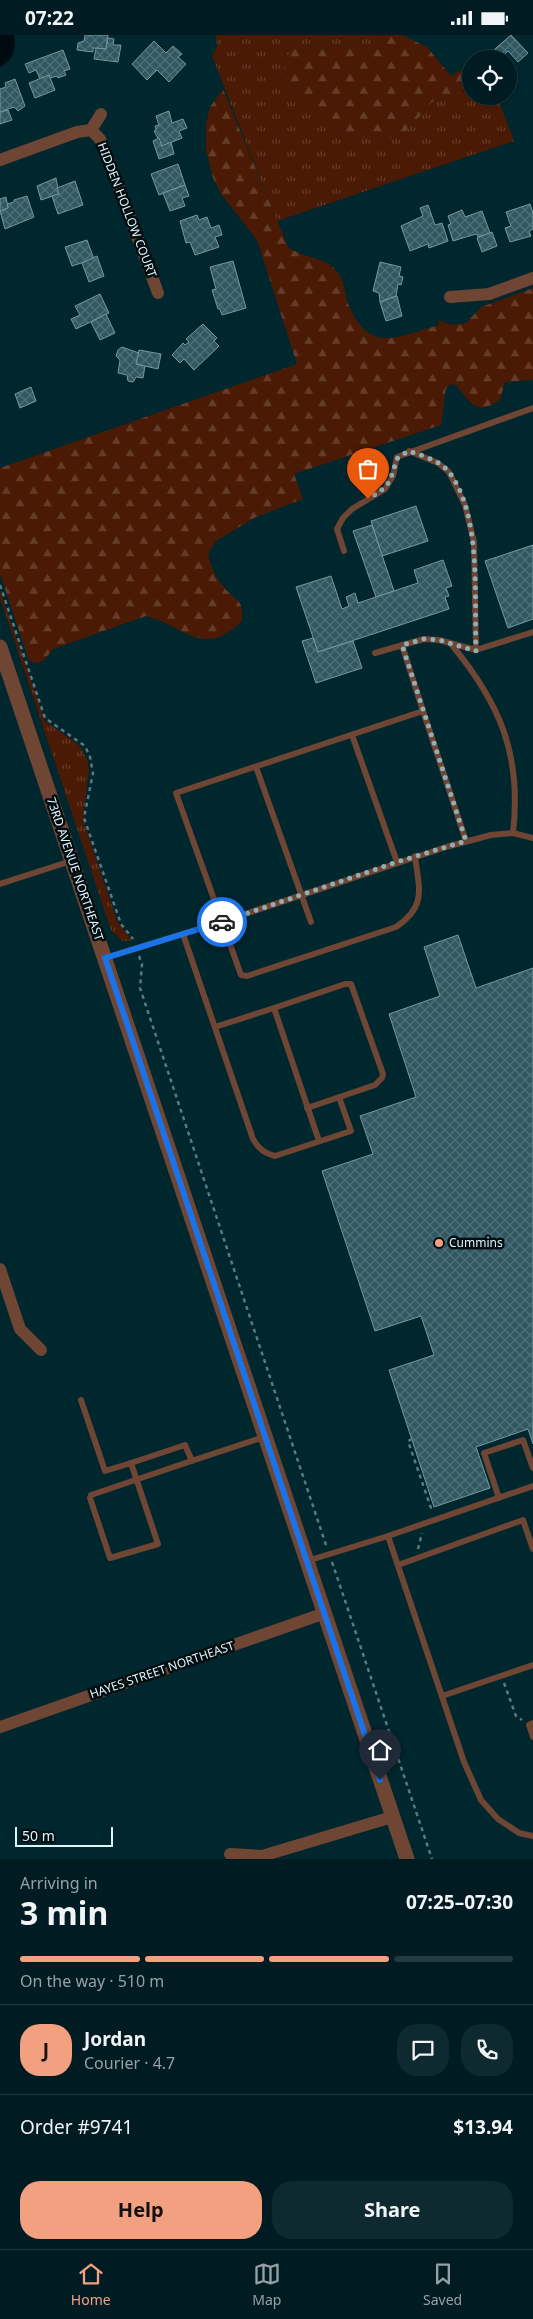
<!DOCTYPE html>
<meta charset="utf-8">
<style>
:root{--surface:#001c22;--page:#0e292f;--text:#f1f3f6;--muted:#95a1a5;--line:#223a40;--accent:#f2a080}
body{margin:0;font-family:"Noto Sans",sans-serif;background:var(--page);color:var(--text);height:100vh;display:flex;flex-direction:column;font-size:19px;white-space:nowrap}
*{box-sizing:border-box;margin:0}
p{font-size:16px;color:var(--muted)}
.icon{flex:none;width:28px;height:28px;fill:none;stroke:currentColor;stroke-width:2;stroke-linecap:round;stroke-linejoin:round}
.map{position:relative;height:1824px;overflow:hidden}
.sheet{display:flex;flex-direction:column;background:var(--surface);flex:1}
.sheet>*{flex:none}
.fabs{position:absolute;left:462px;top:15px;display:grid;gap:10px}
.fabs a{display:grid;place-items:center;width:55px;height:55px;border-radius:50%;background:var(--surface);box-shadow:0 1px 4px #0004,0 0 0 1px var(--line);font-size:25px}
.scale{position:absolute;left:15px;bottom:12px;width:98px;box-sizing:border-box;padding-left:5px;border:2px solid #e0f5fa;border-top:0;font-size:14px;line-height:18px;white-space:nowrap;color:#e0f5fa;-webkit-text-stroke:4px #010d10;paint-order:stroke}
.pin{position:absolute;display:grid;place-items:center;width:42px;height:42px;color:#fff;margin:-51px -21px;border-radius:50% 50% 50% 0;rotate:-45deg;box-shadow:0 0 5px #0007}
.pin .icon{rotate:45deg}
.courier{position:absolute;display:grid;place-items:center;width:50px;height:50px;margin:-25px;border:4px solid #1a73e8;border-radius:50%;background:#fff;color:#222;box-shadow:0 1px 6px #0007}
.overview em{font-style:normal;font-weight:700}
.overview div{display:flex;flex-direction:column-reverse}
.overview{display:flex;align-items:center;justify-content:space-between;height:85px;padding:0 20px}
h1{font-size:32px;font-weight:700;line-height:38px}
.bar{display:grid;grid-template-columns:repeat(4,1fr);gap:8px 5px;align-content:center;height:60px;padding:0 20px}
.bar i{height:6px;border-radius:4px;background:var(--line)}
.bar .active{background:var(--accent)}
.bar p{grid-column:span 4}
.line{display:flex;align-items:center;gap:12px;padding:0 20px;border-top:1px solid var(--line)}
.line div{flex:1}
.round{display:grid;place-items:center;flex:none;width:52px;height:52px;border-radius:20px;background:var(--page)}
.action{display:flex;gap:10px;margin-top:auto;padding:10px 20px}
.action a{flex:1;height:58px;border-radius:20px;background:var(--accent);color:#111;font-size:20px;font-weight:700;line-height:58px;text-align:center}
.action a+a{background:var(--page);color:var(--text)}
.status{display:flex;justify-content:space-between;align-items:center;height:35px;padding:0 25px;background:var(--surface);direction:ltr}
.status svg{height:14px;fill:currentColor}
.dock{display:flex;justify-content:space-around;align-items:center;height:70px;border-top:1px solid var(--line);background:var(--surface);font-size:14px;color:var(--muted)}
.dock a{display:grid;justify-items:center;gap:2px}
.dock .active{color:var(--accent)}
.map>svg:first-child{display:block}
.grass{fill:url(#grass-tufts)}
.forest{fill:url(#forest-firs)}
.water{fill:#000b11}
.building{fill:url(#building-cross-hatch);stroke:#7199a2}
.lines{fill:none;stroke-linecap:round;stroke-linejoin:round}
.path{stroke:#5a7980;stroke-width:2.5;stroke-dasharray:4 4;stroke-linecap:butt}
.service{stroke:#6f4534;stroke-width:6}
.minor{stroke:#6f4534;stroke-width:12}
.tertiary{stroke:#6f4534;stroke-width:15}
.done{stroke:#92adb3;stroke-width:5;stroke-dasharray:0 9}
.route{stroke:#1a73e8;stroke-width:6}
.poi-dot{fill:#f2a080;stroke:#010d10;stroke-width:2}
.labels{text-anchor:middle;stroke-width:5;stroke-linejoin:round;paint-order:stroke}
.street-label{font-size:12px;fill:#e0f5fa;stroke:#010d10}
.poi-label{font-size:12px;fill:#e0f5fa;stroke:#010d10;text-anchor:start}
</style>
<div class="status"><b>07:22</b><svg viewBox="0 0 49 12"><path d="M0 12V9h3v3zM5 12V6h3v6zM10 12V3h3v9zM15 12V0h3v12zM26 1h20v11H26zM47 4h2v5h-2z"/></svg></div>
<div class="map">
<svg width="533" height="1824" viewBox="0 0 533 1824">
<defs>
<pattern id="grass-tufts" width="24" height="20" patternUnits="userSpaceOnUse" patternTransform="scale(1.25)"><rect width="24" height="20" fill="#4b1a04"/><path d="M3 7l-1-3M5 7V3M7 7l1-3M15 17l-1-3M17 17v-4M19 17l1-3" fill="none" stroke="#653c2a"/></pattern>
<pattern id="forest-firs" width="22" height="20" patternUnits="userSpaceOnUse" patternTransform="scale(1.25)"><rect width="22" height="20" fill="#4b1a04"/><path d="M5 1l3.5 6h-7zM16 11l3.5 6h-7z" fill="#653c2a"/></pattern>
<pattern id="building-cross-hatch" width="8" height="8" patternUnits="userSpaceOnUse" patternTransform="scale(1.25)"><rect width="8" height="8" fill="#315760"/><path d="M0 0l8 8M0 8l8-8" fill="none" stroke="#4f7078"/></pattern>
</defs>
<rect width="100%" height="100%" fill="#00262e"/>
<g class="grass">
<path d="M216 0H377L380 11 377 15 348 8 303 10 294 14 288 46 302 59 317 80 362 103H390L407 96 432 67 471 53V61H497L514 106 277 186 212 21 217 12Z"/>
<path d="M0 555 45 686 79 710 87 724 89 735 83 785 117 886 132 906H122L111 895 0 563Z"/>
</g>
<g class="forest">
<path d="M377 0H402L427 12 451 41 471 29V53L432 67 407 96 390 103H362L334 98 317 80 302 59 288 46 284 31 287 21 294 14 303 10 348 8 377 15 380 11Z"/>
<path d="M223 54 288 212C305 225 329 221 340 241 345 250 345 262 349 271 370 320 399 301 439 290L438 285 452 290 466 288 481 272 533 253V345L505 347 500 365C476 381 471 369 456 350L451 349 446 353 441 390 294 439 303 464 256 482 216 506 208 519C211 531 215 542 223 551 235 567 244 562 242 586 204 624 186 592 146 581L53 614 44 625 38 628 29 626 0 539V433L297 329 257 205 221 159 213 143 206 115V90L210 72Z"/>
</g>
<path class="water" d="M0 0H14C16 15 14 24 0 32Z"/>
<g class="building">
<path d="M85 0H108L106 14 93 13V17L77 15 78 8 84 6Z"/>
<path d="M511 0 528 18 518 27 508 16 500 24H492L488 20Z"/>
<path d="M108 3 114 4 113 10H121L118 27 94 24 96 13 106 14Z"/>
<path d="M154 6 166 18 173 11 182 19 178 22 186 29 169 47 157 35 147 45 132 29Z"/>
<path d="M63 15 70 34 64 36 66 40 58 43 57 41 50 43 49 40 40 44 36 35 29 38 25 29Z"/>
<path d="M49 40 55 55 35 63 29 48Z"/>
<path d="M15 44 25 71 18 76 14 72 0 77V54L6 52 5 48Z"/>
<path d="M8 75 12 85 0 89V77Z"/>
<path d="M169 76 172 88 183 84 187 93 179 96 182 103 162 111 154 96 156 95 155 91 159 90 156 81Z"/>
<path d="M159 103 162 111 171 107 174 119 159 124 153 106Z"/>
<path d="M178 129 185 150 159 160 151 139Z"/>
<path d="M56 143 59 159 41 165 37 151Z"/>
<path d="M75 146 83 170 58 179 52 161 59 159 57 153Z"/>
<path d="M185 150 189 161 182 163 185 171 170 176 163 158Z"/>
<path d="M27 161 34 182 5 194 0 176 8 173 7 169 14 167V165Z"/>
<path d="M6 162 8 173 0 176V164Z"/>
<path d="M530 169 533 178V194L529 196 531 201 510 207 505 193 511 191 506 177Z"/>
<path d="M428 170 435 190 442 188 448 206 429 213 428 209 410 216 401 191 423 181 420 173Z"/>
<path d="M462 175 465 182 482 176 490 198 478 202 477 199 469 201 453 206 448 190 451 189 448 181Z"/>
<path d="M197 180 199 185 207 182 211 193 219 190 222 200 215 202 219 212 195 220 190 207 186 208 180 186Z"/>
<path d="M492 197 497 211 482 217 477 203Z"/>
<path d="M87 205 94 224 72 231 65 212Z"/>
<path d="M97 221 104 241 89 247 82 228Z"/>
<path d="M233 226 246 273 222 280 220 274H218L212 255 216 254 210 232Z"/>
<path d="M380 227 401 232 399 241 403 242 401 250 398 249 396 261 380 267 379 258 373 256Z"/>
<path d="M100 259 109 278 76 294 71 284 80 280 75 271Z"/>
<path d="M397 261 402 281 386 286 380 267Z"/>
<path d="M106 279 115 298 100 305 91 287Z"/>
<path d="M203 289 217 303 214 306 219 311 194 335 184 324 180 328 172 320 183 308 185 310 189 307 186 304Z"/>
<path d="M122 312 139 318 136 329 145 331 143 343 136 342 133 347 128 346 127 340 118 338 120 325 116 321 118 315Z"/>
<path d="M139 315 161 319 158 334 136 329Z"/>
<path d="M31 352 36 366 20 373 15 359Z"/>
<path d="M416 471 428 506 382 521 371 486Z"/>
<path d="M372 490 394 556 376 562 353 496Z"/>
<path d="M533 510V584L508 593 485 526Z"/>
<path d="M443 525 452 551 446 553 449 561 445 562 449 574 318 617 296 552 331 541 342 574 349 571 346 562 355 558 358 568 418 548 414 535Z"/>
<path d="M313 603 318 617 353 606 362 633 316 648 302 606Z"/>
<path d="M458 900 476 953 533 933V1409L528 1394 476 1412 490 1453 434 1472 389 1335 434 1320 421 1281 375 1296 322 1136 373 1119 360 1081 416 1062 389 979 440 961 424 912Z"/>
</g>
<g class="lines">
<g class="path">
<path d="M0 550 45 683 85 711 90 722 93 738 84 783 121 889 133 904"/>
<path d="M139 921 142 929 140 953 326 1510"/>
<path d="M412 1404 408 1406 432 1476"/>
<path d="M418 1514 422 1498"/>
<path d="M332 1527 432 1824"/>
<path d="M504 1648 516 1681 522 1685"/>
</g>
<g class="service">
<path d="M409 416 438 428 449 437 465 470 474 507 476 615"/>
<path d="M344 516 337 494 343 483 352 474 385 454 393 441 397 422 533 373"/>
<path d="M451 609C500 668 522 720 513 798"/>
<path d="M402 610 423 676 176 758 241 940 247 941 396 892C427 871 419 854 415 821"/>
<path d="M375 618 424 604 439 605 476 615 533 597"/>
<path d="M423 676 466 806"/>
<path d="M352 700 397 827"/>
<path d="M256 732 311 887"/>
<path d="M0 849 71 826"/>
<path d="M183 899 253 1104C259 1114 264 1118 275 1121L351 1096 339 1062"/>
<path d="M105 923 221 887 446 812 491 800 513 798 533 803"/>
<path d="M215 992 274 973"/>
<path d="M307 1073 375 1050 382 1043 383 1039 351 949H345L274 973 319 1106"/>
<path d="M81 1365 105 1436 131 1428 158 1509 110 1523 90 1463 91 1460C149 1440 206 1421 264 1402"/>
<path d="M131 1428 185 1410 192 1426"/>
<path d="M499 1463 484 1418 523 1405 533 1433"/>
<path d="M388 1501 464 1727 481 1765 498 1784 519 1798 533 1801"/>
<path d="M307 1526 388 1501 533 1451"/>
<path d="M398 1530 523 1485 533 1514"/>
<path d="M442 1661 533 1630"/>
<path d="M533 1688 529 1690 533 1702"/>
</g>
<g class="minor">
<path d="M91 95 101 79"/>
<path d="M0 125 77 97 91 95 100 104 106 118 158 258"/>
<path d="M450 262 489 259 533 243"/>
<path d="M0 1234 20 1294 41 1315"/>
<path d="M0 1692 325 1578"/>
<path d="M230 1819 262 1821 392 1782"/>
</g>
<path class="tertiary" d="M0 612 407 1824"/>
</g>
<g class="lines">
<path class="done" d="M222 887 397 827 466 806 402 610 424 604 439 605 476 616C474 563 482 480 449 437 439 425 423 421 409 416L398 422C388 447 394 448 368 464"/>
<path class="route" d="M222 887 105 923 380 1745"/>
</g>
<circle class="poi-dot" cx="439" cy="1208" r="5"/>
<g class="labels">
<g class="street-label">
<text transform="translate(127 175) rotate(69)" y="4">HIDDEN HOLLOW COURT</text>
<text transform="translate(75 834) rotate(71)" y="4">73RD AVENUE NORTHEAST</text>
<text transform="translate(162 1635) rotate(-19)" y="4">HAYES STREET NORTHEAST</text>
</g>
<g class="poi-label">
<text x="449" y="1212">Cummins</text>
</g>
</g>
</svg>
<div class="fabs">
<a><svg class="icon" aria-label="locate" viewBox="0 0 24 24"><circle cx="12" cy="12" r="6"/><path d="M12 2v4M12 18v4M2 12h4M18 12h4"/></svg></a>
</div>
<div class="scale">50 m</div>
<div class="pin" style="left:368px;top:464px;background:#ea580c"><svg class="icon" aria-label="bag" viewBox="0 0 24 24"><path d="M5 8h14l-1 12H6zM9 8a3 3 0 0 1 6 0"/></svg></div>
<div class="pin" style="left:380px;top:1745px;background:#1f2937"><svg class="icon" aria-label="home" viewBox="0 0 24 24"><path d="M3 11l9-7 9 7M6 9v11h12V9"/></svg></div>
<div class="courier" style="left:222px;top:887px"><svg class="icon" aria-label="car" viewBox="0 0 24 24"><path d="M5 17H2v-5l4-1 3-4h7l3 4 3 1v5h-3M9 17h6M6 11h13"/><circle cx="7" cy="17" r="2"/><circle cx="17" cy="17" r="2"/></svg></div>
</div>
<section class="sheet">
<div class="overview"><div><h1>3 min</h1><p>Arriving in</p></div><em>07:25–07:30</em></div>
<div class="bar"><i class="active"></i><i class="active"></i><i class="active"></i><i></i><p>On the way · 510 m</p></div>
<div class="line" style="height:90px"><b class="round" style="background:var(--accent);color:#111">J</b><div><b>Jordan</b><p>Courier · 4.7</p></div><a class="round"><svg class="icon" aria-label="chat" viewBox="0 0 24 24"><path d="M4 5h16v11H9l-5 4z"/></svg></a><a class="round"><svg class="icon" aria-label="phone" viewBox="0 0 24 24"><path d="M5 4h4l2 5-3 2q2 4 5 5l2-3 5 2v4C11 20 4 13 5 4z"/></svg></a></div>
<div class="line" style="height:65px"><div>Order #9741</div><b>$13.94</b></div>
<div class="action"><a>Help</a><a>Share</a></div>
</section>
<nav class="dock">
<a class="active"><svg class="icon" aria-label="home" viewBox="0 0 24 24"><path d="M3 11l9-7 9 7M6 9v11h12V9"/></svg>Home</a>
<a><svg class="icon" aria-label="map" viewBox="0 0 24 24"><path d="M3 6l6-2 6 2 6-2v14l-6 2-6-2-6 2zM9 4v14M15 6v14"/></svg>Map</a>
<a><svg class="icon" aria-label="saved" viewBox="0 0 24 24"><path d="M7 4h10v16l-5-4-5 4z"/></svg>Saved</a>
</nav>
